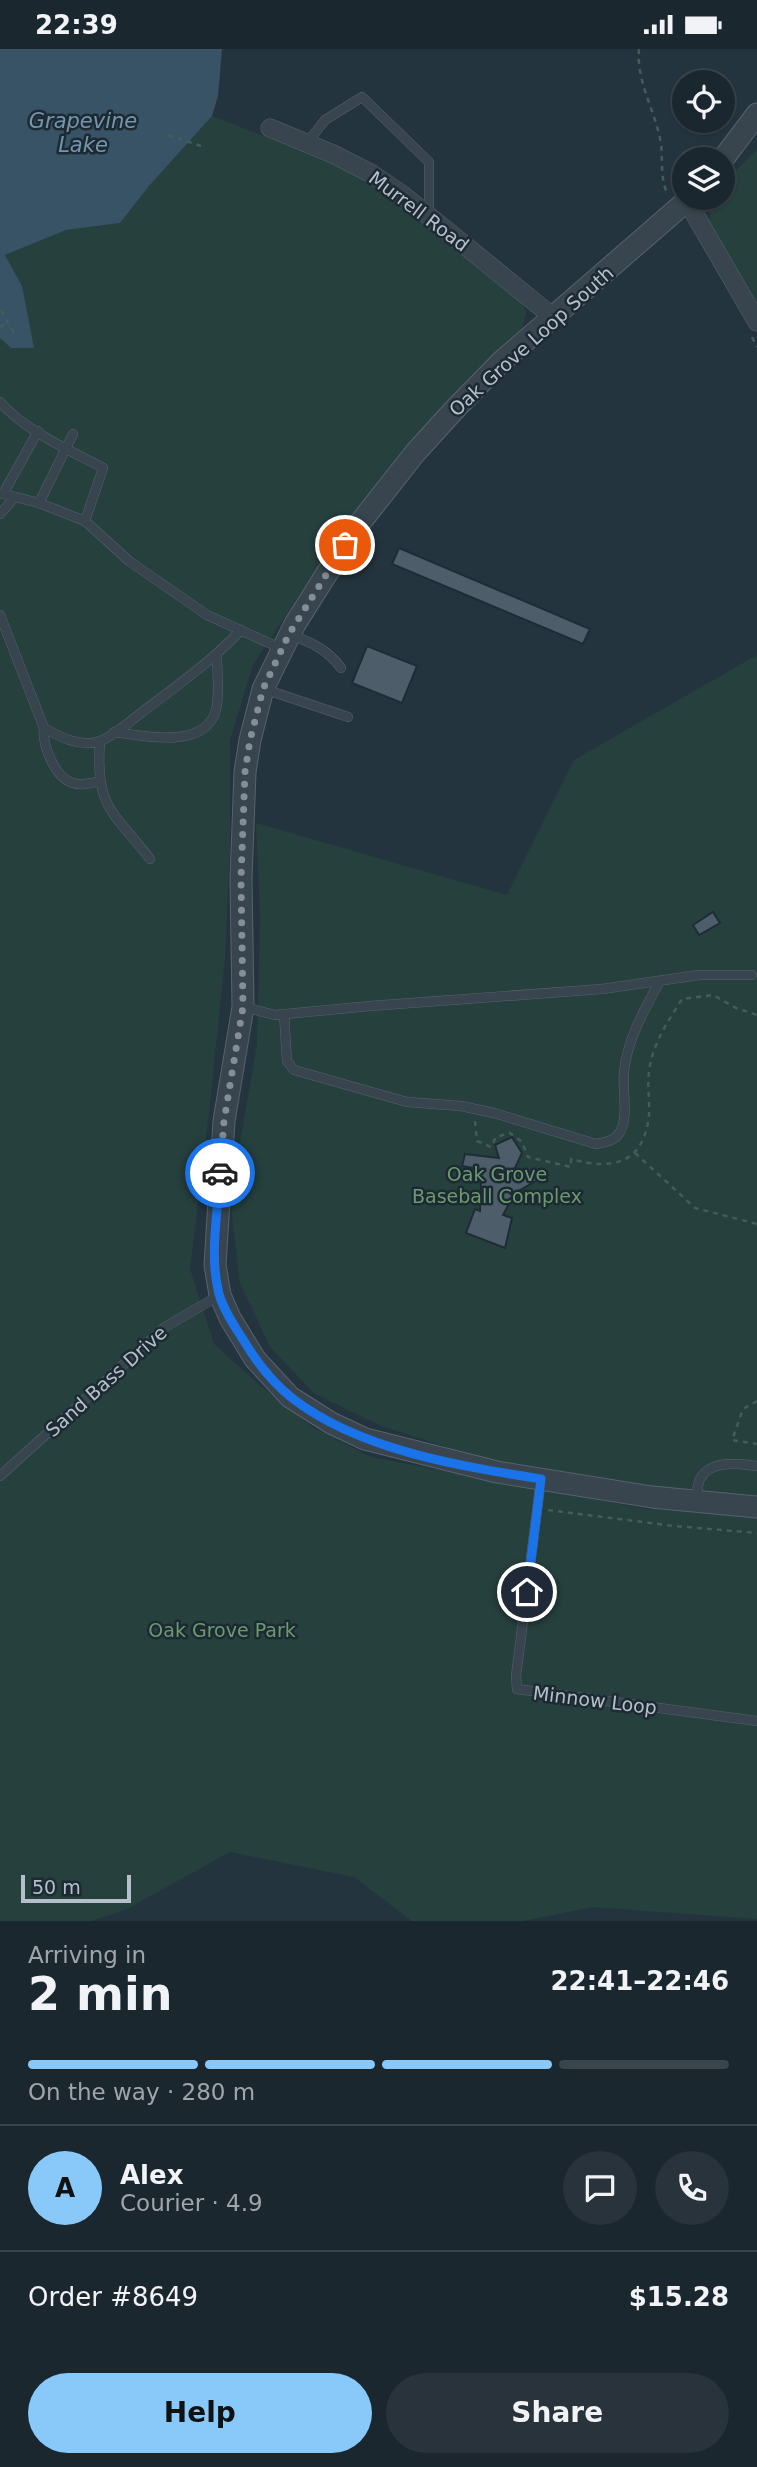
<!DOCTYPE html>
<meta charset="utf-8">
<style>
:root{--surface:#1b272f;--page:#28333b;--text:#f1f3f6;--muted:#a0a5aa;--line:#39444b;--accent:#89c9f9}
body{margin:0;font-family:"DejaVu Sans",sans-serif;background:var(--page);color:var(--text);height:100vh;display:flex;flex-direction:column;font-size:26px;white-space:nowrap}
*{box-sizing:border-box;margin:0}
p{font-size:23px;color:var(--muted)}
.icon{flex:none;width:38px;height:38px;fill:none;stroke:currentColor;stroke-width:2;stroke-linecap:round;stroke-linejoin:round}
.map{position:relative;height:1872px;overflow:hidden}
.sheet{display:flex;flex-direction:column;background:var(--surface);flex:1}
.sheet>*{flex:none}
.fabs{position:absolute;left:672px;top:21px;display:grid;gap:14px}
.fabs a{display:grid;place-items:center;width:63px;height:63px;border-radius:50%;background:var(--surface);box-shadow:0 2px 5px #0004,0 0 0 2px var(--line);font-size:35px}
.scale{position:absolute;left:21px;bottom:18px;width:110px;box-sizing:border-box;padding-left:7px;border:4px solid #b4c0c9;border-top:0;font-size:19px;line-height:24px;white-space:nowrap;color:#b4c0c9;-webkit-text-stroke:5px #1d2a34;paint-order:stroke}
.pin{position:absolute;display:grid;place-items:center;width:60px;height:60px;color:#fff;margin:-30px;border:4px solid #fff;border-radius:50%;box-shadow:0 2px 7px #0007}
.courier{position:absolute;display:grid;place-items:center;width:70px;height:70px;margin:-35px;border:5px solid #1a73e8;border-radius:50%;background:#fff;color:#222;box-shadow:0 2px 9px #0007}
.summary em{font-style:normal;font-weight:600}
.summary div{display:flex;flex-direction:column-reverse}
.summary{display:flex;align-items:center;justify-content:space-between;height:119px;padding:0 28px}
h1{font-size:46px;font-weight:600;line-height:52px}
.bar{display:grid;grid-template-columns:repeat(4,1fr);gap:10px 7px;align-content:center;height:84px;padding:0 28px}
.bar i{height:9px;border-radius:5px;background:var(--line)}
.bar .on{background:var(--accent)}
.bar p{grid-column:span 4}
.line{display:flex;align-items:center;gap:18px;padding:0 28px;border-top:2px solid var(--line)}
.line div{flex:1}
.round{display:grid;place-items:center;flex:none;width:74px;height:74px;border-radius:37px;background:var(--page)}
.primary-button{display:flex;gap:14px;margin-top:auto;padding:14px 28px}
.primary-button a{flex:1;height:80px;border-radius:42px;background:var(--accent);color:#111;font-size:28px;font-weight:600;line-height:80px;text-align:center}
.primary-button a+a{background:var(--page);color:var(--text)}
.status{display:flex;justify-content:space-between;align-items:center;height:49px;padding:0 35px;background:var(--surface);direction:ltr}
.status svg{height:19px;fill:currentColor}
.map>svg:first-child{display:block}
.green{fill:#26403e}
.water{fill:#385366}
.building{fill:#4d5e6a;stroke:#1f2c36;stroke-width:2}
.lines{fill:none;stroke-linecap:round;stroke-linejoin:round}
.service-casing{stroke:#56636c;stroke-width:10}
.minor-casing{stroke:#56636c;stroke-width:19}
.tertiary-casing{stroke:#56636c;stroke-width:23}
.path{stroke:#445c5a;stroke-width:2.5;stroke-dasharray:5 5;stroke-linecap:butt}
.service{stroke:#38454f;stroke-width:9}
.minor{stroke:#38454f;stroke-width:18}
.tertiary{stroke:#38454f;stroke-width:21}
.done{stroke:#828f99;stroke-width:7;stroke-dasharray:0 12.6}
.route{stroke:#1a73e8;stroke-width:9}
.labels{text-anchor:middle;stroke-width:5;stroke-linejoin:round;paint-order:stroke}
.street-label{font-size:19px;fill:#b4c0c9;stroke:#1d2a34}
.park-label{font-size:19px;fill:#6b9b6d;stroke:#1d2a34}
.water-label{font-size:21px;font-style:italic;fill:#7496ad;stroke:#1d2a34}
</style>
<div class="status"><b>22:39</b><svg viewBox="0 0 49 12"><path d="M0 12V9h3v3zM5 12V6h3v6zM10 12V3h3v9zM15 12V0h3v12zM26 1h20v11H26zM47 4h2v5h-2z"/></svg></div>
<div class="map">
<svg width="757" height="1872" viewBox="0 0 757 1872">
<rect width="100%" height="100%" fill="#24343f"/>
<g class="green">
<path d="M212 67 338 116 378 138 522 254 526 263 521 283 442 362 323 510 253 616 230 691V798L225 909 210 1055 190 1220 214 1295 257 1334 312 1378 371 1408 651 1461 666 1439 476 1408 379 1376 315 1345 270 1298 240 1234 230 1151 257 996 260 867 256 774 507 846 574 711 757 606V1870L593 1858 523 1872H412L354 1828 230 1803 125 1861 91 1872H0V289L11 299 22 237 5 206 66 181 120 174 149 137Z"/>
<path d="M757 100V259L709 177 711 149H723V135Z"/>
</g>
<path class="water" d="M0 0H222L218 47 212 67 149 137 120 174 66 181 5 206 22 237 34 299H11L0 289Z"/>
<g class="building">
<path d="M399 499 590 580 583 595 392 515Z"/>
<path d="M367 597 417 617 402 654 352 634Z"/>
<path d="M713 863 720 874 699 886 693 876Z"/>
<path d="M512 1088 522 1104 514 1121 543 1128 515 1144 503 1166 512 1169 505 1199 466 1184 475 1160 480 1162 481 1133 473 1119 462 1117 465 1105 499 1109 495 1096Z"/>
</g>
<g class="lines">
<defs>
<g id="service">
<path d="M307 94 325 71 362 48 429 113V166"/>
<path d="M0 353C27 383 68 400 103 419L85 472"/>
<path d="M73 385 39 454 85 472 129 512 207 566 282 600"/>
<path d="M0 444 39 454"/>
<path d="M3 445 38 382"/>
<path d="M0 465 15 448"/>
<path d="M0 566 44 679C60 688 81 699 100 692 114 687 129 673 141 664 175 638 211 613 241 581"/>
<path d="M291 586C311 593 328 601 341 619"/>
<path d="M264 640 348 668"/>
<path d="M44 679C42 696 55 729 73 734 82 737 91 734 100 732"/>
<path d="M114 683C143 687 205 701 216 661 220 644 217 623 217 606"/>
<path d="M100 693C95 759 113 762 150 810"/>
<path d="M244 958 275 966 370 957 602 940 699 926H752"/>
<path d="M284 965 287 1012 294 1021 407 1053 461 1057 494 1064 596 1095C606 1093 615 1092 620 1083 629 1067 622 1041 624 1023 627 990 645 960 660 932"/>
<path d="M0 1427 165 1278 220 1246"/>
<path d="M541 1430 516 1627 517 1640 757 1672"/>
<path d="M696 1453C697 1446 697 1436 700 1430 712 1410 738 1415 757 1417"/>
</g>
<g id="minor">
<path d="M270 79 333 105 372 125 403 146 553 268"/>
<path d="M687 152 757 273"/>
</g>
<g id="tertiary">
<path d="M723 110 757 65"/>
<path d="M690 149 501 313 455 360 415 404 356 479 324 529 295 575 263 640 250 691 245 723 241 830 243 958 224 1072 215 1216 220 1246 230 1269 255 1310 290 1348 331 1374 365 1390 497 1423 652 1448 757 1458"/>
</g>
</defs>
<use href="#service" class="service-casing"/>
<use href="#minor" class="minor-casing"/>
<use href="#tertiary" class="tertiary-casing"/>
<g class="path">
<path d="M639 0C636 33 656 63 661 95 663 112 660 128 667 144"/>
<path d="M168 86 201 97"/>
<path d="M1 262 14 284"/>
<path d="M0 278 8 273"/>
<path d="M752 288 757 298"/>
<path d="M475 1072 477 1092 491 1098 496 1088 510 1084 522 1093 528 1108 571 1118V1110C614 1122 644 1114 649 1066 650 1052 647 1037 649 1023 652 996 668 972 682 950L713 946 736 959 757 966"/>
<path d="M635 1104 695 1159 757 1175"/>
<path d="M757 1352 743 1360 732 1391 757 1395"/>
<path d="M548 1461 674 1477 757 1484"/>
</g>
<use href="#service" class="service"/>
<use href="#minor" class="minor"/>
<use href="#tertiary" class="tertiary"/>
</g>
<g class="lines">
<path class="done" d="M220 1124 224 1072 243 958 241 830 245 723 250 691 263 640 289 585 345 496"/>
<path class="route" d="M220 1124C218 1163 209 1207 219 1245 224 1262 235 1278 244 1292 256 1312 273 1334 292 1349 359 1401 459 1417 541 1430L527 1543"/>
</g>
<g class="labels">
<g class="street-label">
<text transform="translate(419 162) rotate(37)" y="7">Murrell Road</text>
<text transform="translate(531 292) rotate(-42)" y="7">Oak Grove Loop South</text>
<text transform="translate(106 1332) rotate(-42)" y="7">Sand Bass Drive</text>
<text transform="translate(595 1651) rotate(7)" y="7">Minnow Loop</text>
</g>
<g class="park-label">
<text x="497" y="1132">Oak Grove<tspan x="497" dy="22">Baseball Complex</tspan></text>
<text x="222" y="1588">Oak Grove Park</text>
</g>
<g class="water-label">
<text x="83" y="79">Grapevine<tspan x="83" dy="24">Lake</tspan></text>
</g>
</g>
</svg>
<div class="fabs">
<a><svg class="icon" aria-label="locate" viewBox="0 0 24 24"><circle cx="12" cy="12" r="6"/><path d="M12 2v4M12 18v4M2 12h4M18 12h4"/></svg></a>
<a><svg class="icon" aria-label="layers" viewBox="0 0 24 24"><path d="M12 4l9 5-9 5-9-5zM3 14l9 5 9-5"/></svg></a>
</div>
<div class="scale">50 m</div>
<div class="pin" style="left:345px;top:496px;background:#ea580c"><svg class="icon" aria-label="bag" viewBox="0 0 24 24"><path d="M5 8h14l-1 12H6zM9 8a3 3 0 0 1 6 0"/></svg></div>
<div class="pin" style="left:527px;top:1543px;background:#1f2937"><svg class="icon" aria-label="home" viewBox="0 0 24 24"><path d="M3 11l9-7 9 7M6 9v11h12V9"/></svg></div>
<div class="courier" style="left:220px;top:1124px"><svg class="icon" aria-label="car" viewBox="0 0 24 24"><path d="M5 17H2v-5l4-1 3-4h7l3 4 3 1v5h-3M9 17h6M6 11h13"/><circle cx="7" cy="17" r="2"/><circle cx="17" cy="17" r="2"/></svg></div>
</div>
<section class="sheet">
<div class="summary"><div><h1>2 min</h1><p>Arriving in</p></div><em>22:41–22:46</em></div>
<div class="bar"><i class="on"></i><i class="on"></i><i class="on"></i><i></i><p>On the way · 280 m</p></div>
<div class="line" style="height:126px"><b class="round" style="background:var(--accent);color:#111">A</b><div><b>Alex</b><p>Courier · 4.9</p></div><a class="round"><svg class="icon" aria-label="chat" viewBox="0 0 24 24"><path d="M4 5h16v11H9l-5 4z"/></svg></a><a class="round"><svg class="icon" aria-label="phone" viewBox="0 0 24 24"><path d="M5 4h4l2 5-3 2q2 4 5 5l2-3 5 2v4C11 20 4 13 5 4z"/></svg></a></div>
<div class="line" style="height:91px"><div>Order #8649</div><b>$15.28</b></div>
<div class="primary-button"><a>Help</a><a>Share</a></div>
</section>
